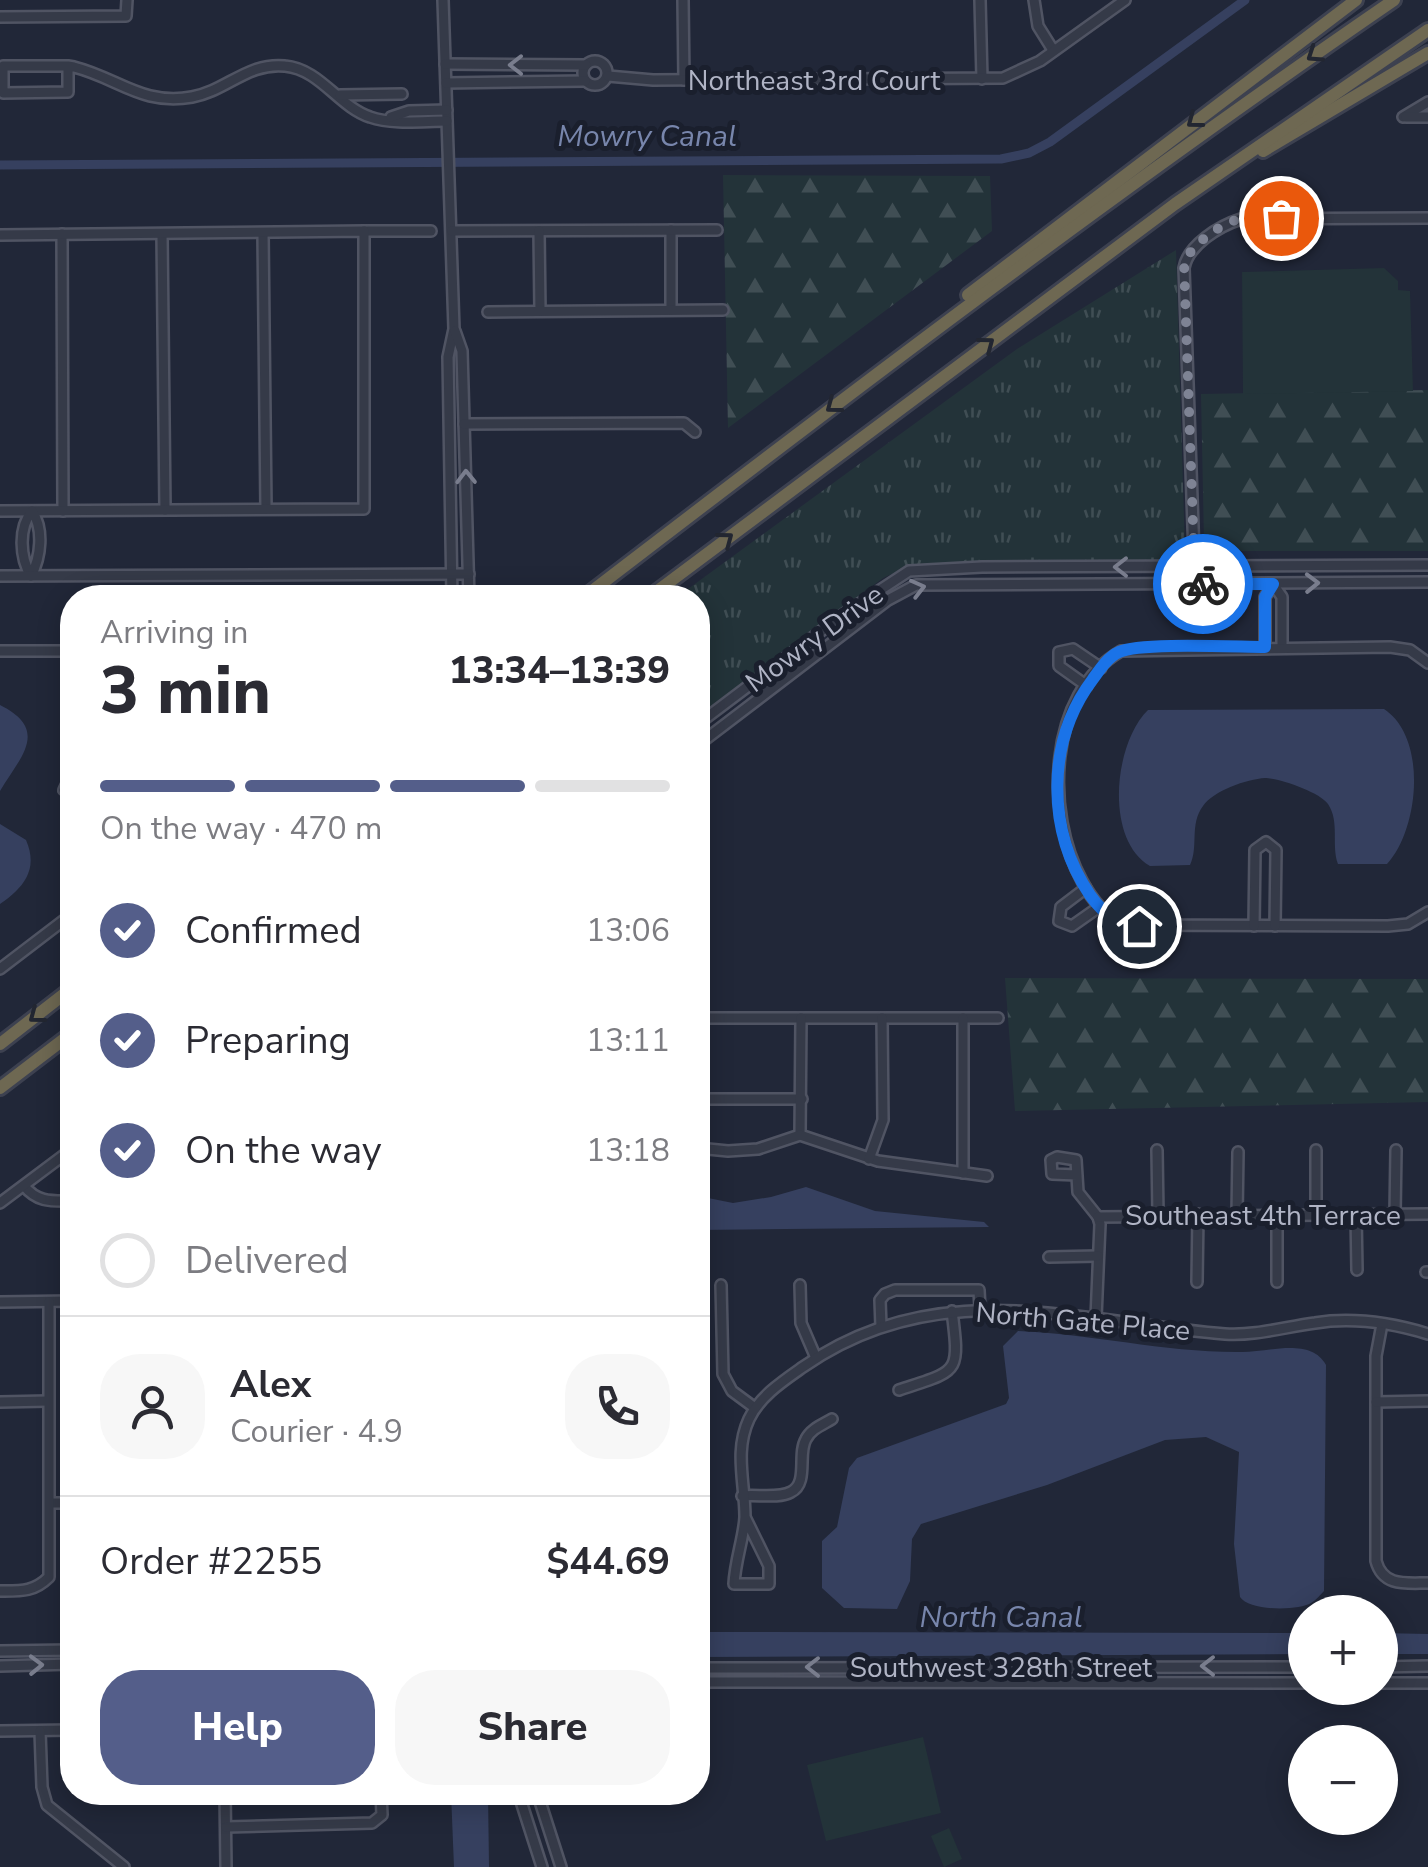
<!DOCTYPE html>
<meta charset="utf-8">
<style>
:root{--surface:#fff;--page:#f7f7f7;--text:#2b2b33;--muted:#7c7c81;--line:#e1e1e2;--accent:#545e8a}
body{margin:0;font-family:"Nunito Sans",sans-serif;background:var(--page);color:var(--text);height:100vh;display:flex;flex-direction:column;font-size:38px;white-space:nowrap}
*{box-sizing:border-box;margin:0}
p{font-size:32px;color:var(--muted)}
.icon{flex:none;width:55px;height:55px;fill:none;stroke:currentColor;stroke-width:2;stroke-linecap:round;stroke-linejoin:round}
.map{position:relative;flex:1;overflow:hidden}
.sheet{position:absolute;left:60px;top:585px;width:650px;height:1220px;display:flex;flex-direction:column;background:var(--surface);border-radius:40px;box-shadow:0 5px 25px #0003}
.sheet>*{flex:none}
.tools{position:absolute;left:1288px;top:1595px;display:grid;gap:20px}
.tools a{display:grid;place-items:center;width:110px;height:110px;border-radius:50%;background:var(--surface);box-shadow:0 5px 25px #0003;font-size:50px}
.pin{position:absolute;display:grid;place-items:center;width:85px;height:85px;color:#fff;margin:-42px;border:5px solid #fff;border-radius:50%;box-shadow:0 2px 10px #0007}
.courier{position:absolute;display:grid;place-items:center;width:100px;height:100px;margin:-50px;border:8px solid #1a73e8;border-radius:50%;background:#fff;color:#222;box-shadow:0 2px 12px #0007}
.head em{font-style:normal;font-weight:800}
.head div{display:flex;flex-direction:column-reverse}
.head{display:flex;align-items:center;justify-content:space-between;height:170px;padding:0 40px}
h1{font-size:65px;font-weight:800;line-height:75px}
.bar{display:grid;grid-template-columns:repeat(4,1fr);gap:15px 10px;align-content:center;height:120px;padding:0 40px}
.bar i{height:12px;border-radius:8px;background:var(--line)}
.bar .on{background:var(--accent)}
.bar p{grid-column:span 4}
.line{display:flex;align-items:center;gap:25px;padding:0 40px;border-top:2px solid var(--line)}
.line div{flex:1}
.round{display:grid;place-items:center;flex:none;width:105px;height:105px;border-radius:40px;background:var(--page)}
ol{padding:0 40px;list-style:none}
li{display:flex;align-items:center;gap:30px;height:110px}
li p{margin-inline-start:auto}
li .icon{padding:10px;border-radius:50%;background:var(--accent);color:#fff;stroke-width:4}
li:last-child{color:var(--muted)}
li i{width:55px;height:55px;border:5px solid var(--line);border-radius:50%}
.cta{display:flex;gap:20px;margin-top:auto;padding:20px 40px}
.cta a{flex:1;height:115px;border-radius:40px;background:var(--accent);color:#fff;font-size:40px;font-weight:800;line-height:115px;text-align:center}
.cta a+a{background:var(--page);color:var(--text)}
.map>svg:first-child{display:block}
.grass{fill:url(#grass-tufts)}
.forest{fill:url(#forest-firs)}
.garden{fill:#233339}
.water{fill:#36405f}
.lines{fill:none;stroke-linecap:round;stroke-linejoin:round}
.canal{stroke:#36405f;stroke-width:9}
.minor-casing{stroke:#505463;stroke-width:14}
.highway-casing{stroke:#3d4150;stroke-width:18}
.minor{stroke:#353a48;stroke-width:9}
.highway{stroke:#6e6852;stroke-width:12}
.oneway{stroke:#222631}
.oneway2{stroke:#797d8d}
.done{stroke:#7e8394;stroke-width:10;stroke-dasharray:0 18}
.route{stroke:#1a73e8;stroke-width:12}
.labels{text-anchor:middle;stroke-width:10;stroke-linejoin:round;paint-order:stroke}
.street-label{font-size:28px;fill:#b0b4c5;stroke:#1a1f2d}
.water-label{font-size:30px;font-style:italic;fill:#7886ac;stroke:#1a1f2d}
</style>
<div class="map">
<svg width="1428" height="1867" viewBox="0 0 1428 1867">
<defs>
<pattern id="grass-tufts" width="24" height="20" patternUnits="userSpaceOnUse" patternTransform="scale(2.5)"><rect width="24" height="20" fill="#233339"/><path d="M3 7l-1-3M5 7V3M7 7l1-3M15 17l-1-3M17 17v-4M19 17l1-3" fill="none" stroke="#404e54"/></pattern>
<pattern id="forest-firs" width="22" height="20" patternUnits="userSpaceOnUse" patternTransform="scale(2.5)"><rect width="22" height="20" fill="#233339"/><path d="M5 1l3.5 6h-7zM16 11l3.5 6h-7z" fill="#404e54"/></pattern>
</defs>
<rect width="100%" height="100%" fill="#212738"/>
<path class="grass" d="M1176 250 1185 553 1178 562 913 564 883 578 698 718V598L677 597 1017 349Z"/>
<g class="forest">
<path d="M723 175 990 176 992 231 728 428Z"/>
<path d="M1428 390V551H1213L1204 540 1201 394Z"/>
<path d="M1005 978 1428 979V1102L1015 1111Z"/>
</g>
<g class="garden">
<path d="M1384 268 1398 281V290L1410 291 1413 391 1243 394 1242 272Z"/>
<path d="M923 1737 941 1813 826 1841 807 1765Z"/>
<path d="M949 1828 962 1859 944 1867 931 1836Z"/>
</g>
<g class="water">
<path d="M0 705C50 730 21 756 0 791Z"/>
<path d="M1384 709C1428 738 1419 829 1387 864H1338C1331 845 1340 822 1328 804 1320 792 1279 778 1265 778 1247 779 1213 791 1203 806 1189 825 1199 846 1190 865L1150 866C1104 839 1114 743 1148 710Z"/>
<path d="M0 824 26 840C39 870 23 888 0 904Z"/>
<path d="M806 1187 875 1211 984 1222 989 1227 698 1230V1196L733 1203 771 1197Z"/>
<path d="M1018 1331C1093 1334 1167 1353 1242 1352 1269 1352 1311 1337 1326 1365L1324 1591C1320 1595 1316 1600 1311 1603 1298 1611 1249 1611 1240 1597L1234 1544 1239 1452 1206 1437 1165 1440 1047 1485 921 1524 912 1539 910 1581 897 1609 844 1608 822 1588V1541L837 1527 849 1468 857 1458 1006 1404 1009 1398 1003 1346Z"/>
<path d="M698 1632 1305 1633V1654L698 1657Z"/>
<path d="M1380 1633 1428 1634V1654H1380Z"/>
<path d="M451 1793H488L489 1867H454Z"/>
</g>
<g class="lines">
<path class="canal" d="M0 165 1001 159 1029 153 1050 142 1245 0"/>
<defs>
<g id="minor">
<path d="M443 0 454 329 448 357 452 598"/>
<path d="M683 0 684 80"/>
<path d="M980 0 982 79"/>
<path d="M1034 0 1038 26 1053 50"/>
<path d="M0 17 126 16 127 0"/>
<circle cx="595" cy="73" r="12"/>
<path d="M445 64 586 65"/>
<path d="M68 66V92L3 93V66H68L74 67C118 78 142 106 192 97 226 91 248 62 285 66 320 69 339 107 370 117 393 125 423 121 447 121"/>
<path d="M608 76 653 80 1003 78 1040 61 1125 0"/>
<path d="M446 83 585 81"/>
<path d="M340 95 402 94"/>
<path d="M391 117 409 111 447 110"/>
<path d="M1403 117 1428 102"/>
<path d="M1406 117H1428"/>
<path d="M671 230V310"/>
<path d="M364 231H431"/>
<path d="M452 231 717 230"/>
<path d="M539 231 540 311"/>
<path d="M263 233 266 509"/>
<path d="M62 234 63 511"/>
<path d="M162 234 165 510"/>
<path d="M0 235 364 231V509L0 511"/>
<path d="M488 312 723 310"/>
<path d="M455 331 462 351 469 598"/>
<path d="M464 424 684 423 695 432"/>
<path d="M32 511C44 529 41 557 31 576 20 558 18 528 32 511Z"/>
<path d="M0 576 469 574"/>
<path d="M1195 584 1184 268C1188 245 1219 226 1241 219L1428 218"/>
<path d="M1273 584 1282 597V647"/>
<path d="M1265 647V597L1273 584"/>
<path d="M0 651H72"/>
<path d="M1428 663 1410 650 1390 647 1121 651C1047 694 1045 814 1082 881 1092 900 1105 916 1124 925L1388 926 1408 924 1428 912"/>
<path d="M1087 686 1059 666V652L1073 649 1101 668"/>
<path d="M698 724 845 613 909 571 982 567 1428 565"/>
<path d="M698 745 888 600 916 585 1428 582"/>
<path d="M72 773 64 790 72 796"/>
<path d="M1086 888 1061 907 1059 921 1072 926 1099 907"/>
<path d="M1254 926 1255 850 1266 842 1276 850 1275 926"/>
<path d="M0 969 72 914"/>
<path d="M698 1018H998"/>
<path d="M698 1099H802"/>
<path d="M800 1135 801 1018"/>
<path d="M698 1148 728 1151 758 1149 800 1135 878 1161 987 1176"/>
<path d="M1157 1150 1158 1215"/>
<path d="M1316 1150V1215"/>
<path d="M869 1159 883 1120 882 1018"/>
<path d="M963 1173V1018"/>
<path d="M1077 1175 1052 1174 1051 1160 1057 1157 1076 1160 1078 1192 1098 1217 1100 1224 1096 1318"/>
<path d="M24 1186C38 1203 52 1201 72 1201"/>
<path d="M0 1203 72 1149"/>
<path d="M1356 1214 1357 1270"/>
<path d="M1395 1214 1396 1150"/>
<path d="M1237 1215 1238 1152"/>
<path d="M1098 1217 1428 1214"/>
<path d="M1049 1257 1098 1256"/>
<path d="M1426 1272H1428"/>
<path d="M1197 1282 1198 1214"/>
<path d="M1277 1282V1215"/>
<path d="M721 1285 723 1374 732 1391 755 1408"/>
<path d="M800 1285 801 1323 816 1358"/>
<path d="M0 1302 72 1301"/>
<path d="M1382 1324 1376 1356V1561C1383 1587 1406 1583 1428 1583"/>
<path d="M881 1327 880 1300 885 1294 895 1290H979L980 1309"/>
<path d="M899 1390C959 1370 960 1375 952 1311"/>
<path d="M0 1402 48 1401"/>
<path d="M1376 1402 1427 1401"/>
<path d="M742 1496C756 1494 778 1499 791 1492 809 1483 797 1454 806 1439 811 1429 822 1425 832 1419"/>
<path d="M50 1503H72"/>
<path d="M745 1517 769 1566V1584H734C735 1561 744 1537 745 1517 745 1483 734 1451 749 1419 760 1396 783 1381 803 1367 937 1273 1077 1322 1225 1334 1255 1336 1285 1327 1315 1323 1353 1317 1392 1323 1428 1334"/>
<path d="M0 1591C21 1591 34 1592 49 1577V1302"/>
<path d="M0 1651 72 1650"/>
<path d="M0 1666 72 1664"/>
<path d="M1380 1667 1428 1666"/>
<path d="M698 1668 1305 1667"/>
<path d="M698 1682 1305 1683"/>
<path d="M1380 1683H1428"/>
<path d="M0 1731 72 1730"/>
<path d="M40 1731 42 1787 47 1805 124 1867"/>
<path d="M225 1792 226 1867"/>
<path d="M518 1792 542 1867"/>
<path d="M537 1792 561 1867"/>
<path d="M226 1827 372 1823 382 1815 381 1792"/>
</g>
<g id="highway">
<path d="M1263 151 1428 53"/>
<path d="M968 295 1356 0"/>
<path d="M583 598C850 393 1117 190 1394 0"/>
<path d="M648 598 1175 204 1428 30"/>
<path d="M0 1044 72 988"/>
<path d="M0 1088 72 1033"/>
</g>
</defs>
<use href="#minor" class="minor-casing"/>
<use href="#highway" class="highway-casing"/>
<use href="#minor" class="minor"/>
<use href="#highway" class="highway"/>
</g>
<defs><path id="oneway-chevron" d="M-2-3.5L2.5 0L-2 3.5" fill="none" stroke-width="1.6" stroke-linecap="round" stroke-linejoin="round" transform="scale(2.5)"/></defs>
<g class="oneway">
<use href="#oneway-chevron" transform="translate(1314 55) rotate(146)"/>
<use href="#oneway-chevron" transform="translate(1194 121) rotate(143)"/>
<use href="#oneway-chevron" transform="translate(987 344) rotate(-37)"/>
<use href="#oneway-chevron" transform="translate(833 406) rotate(143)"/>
<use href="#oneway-chevron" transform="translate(726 539) rotate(-37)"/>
<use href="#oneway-chevron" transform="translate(36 1016) rotate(143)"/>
</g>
<g class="oneway2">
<use href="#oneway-chevron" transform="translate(516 65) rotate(180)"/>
<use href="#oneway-chevron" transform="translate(466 477) rotate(-91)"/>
<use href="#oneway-chevron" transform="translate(1121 567) rotate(180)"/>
<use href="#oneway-chevron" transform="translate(1312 583) rotate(-1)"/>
<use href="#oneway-chevron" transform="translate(918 588) rotate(-14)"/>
<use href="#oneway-chevron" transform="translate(36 1665) rotate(-1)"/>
<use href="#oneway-chevron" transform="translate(1208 1666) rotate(-180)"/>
<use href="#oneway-chevron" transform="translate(813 1667) rotate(180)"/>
</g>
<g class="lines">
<path class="done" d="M1203 584H1195L1184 263C1191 245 1221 223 1240 219 1253 216 1268 218 1281 218"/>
<path class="route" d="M1139 926C1117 926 1102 912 1090 895 1046 830 1046 741 1093 679 1100 669 1108 657 1119 652 1140 642 1237 647 1265 647V597L1273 584H1203"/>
</g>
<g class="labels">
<g class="street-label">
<text x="814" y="90">Northeast 3rd Court</text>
<text transform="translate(814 638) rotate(-36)" y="10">Mowry Drive</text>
<text x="1263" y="1225">Southeast 4th Terrace</text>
<text transform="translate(1083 1321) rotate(5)" y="10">North Gate Place</text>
<text x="1001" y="1677">Southwest 328th Street</text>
</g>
<g class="water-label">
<text x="647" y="146">Mowry Canal</text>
<text x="1001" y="1627">North Canal</text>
</g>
</g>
</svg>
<div class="tools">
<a>+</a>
<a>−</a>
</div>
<div class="pin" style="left:1281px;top:218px;background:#ea580c"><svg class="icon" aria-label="bag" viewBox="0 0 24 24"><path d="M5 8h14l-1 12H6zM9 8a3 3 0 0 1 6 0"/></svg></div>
<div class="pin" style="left:1139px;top:926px;background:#1f2937"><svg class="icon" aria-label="home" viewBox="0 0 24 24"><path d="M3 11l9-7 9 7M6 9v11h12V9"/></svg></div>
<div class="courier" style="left:1203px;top:584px"><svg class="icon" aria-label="bike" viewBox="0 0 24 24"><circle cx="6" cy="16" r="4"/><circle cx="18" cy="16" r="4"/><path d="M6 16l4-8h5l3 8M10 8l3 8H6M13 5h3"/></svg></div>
<section class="sheet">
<div class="head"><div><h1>3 min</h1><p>Arriving in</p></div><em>13:34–13:39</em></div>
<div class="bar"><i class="on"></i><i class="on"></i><i class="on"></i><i></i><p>On the way · 470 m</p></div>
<ol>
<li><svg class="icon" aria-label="check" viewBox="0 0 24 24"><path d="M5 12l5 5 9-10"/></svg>Confirmed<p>13:06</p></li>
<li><svg class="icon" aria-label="check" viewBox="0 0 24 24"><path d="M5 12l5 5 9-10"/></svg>Preparing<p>13:11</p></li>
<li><svg class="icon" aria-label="check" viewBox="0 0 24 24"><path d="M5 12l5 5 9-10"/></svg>On the way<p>13:18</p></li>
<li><i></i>Delivered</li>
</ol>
<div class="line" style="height:180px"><a class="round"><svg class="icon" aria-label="person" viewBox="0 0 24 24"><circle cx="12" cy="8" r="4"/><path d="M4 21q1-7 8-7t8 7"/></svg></a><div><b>Alex</b><p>Courier · 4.9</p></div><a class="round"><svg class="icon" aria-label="phone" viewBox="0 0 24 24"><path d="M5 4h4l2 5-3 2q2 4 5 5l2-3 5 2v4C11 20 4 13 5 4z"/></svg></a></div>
<div class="line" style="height:130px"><div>Order #2255</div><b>$44.69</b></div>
<div class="cta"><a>Help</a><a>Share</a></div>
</section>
</div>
